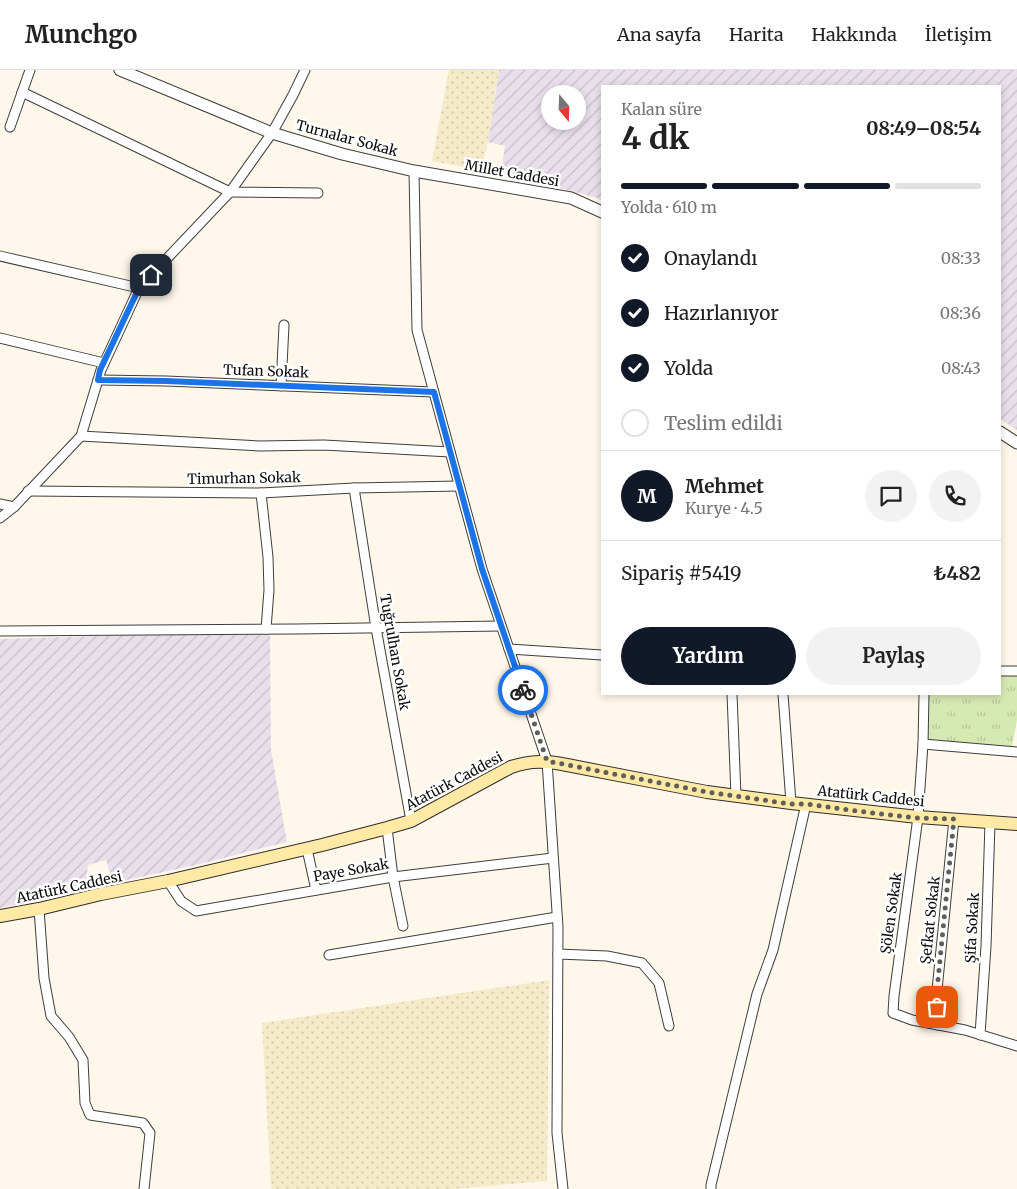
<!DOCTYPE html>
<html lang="tr">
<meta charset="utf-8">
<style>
:root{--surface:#fff;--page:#f2f2f2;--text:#222;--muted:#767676;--line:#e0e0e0;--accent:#111827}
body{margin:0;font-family:Merriweather,serif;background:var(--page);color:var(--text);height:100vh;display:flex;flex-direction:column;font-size:19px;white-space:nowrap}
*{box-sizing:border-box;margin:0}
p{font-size:16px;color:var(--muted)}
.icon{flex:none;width:28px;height:28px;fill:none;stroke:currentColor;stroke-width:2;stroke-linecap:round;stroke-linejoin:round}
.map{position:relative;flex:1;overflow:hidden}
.drawer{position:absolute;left:601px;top:15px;width:400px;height:610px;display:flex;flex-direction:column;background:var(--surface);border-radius:0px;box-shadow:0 2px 8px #0003}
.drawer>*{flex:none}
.needle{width:32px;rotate:161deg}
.controls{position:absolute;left:541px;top:15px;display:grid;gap:10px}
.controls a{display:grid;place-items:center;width:45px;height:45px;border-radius:50%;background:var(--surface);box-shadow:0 2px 8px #0003;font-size:25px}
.pin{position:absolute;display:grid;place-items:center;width:42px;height:42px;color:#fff;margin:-21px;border-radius:10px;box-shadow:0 2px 8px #0006}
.courier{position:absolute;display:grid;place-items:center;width:50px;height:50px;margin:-25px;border:4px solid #1a73e8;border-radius:50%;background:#fff;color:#222;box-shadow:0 1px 6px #0007}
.summary em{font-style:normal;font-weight:700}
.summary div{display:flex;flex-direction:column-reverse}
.summary{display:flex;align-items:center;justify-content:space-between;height:85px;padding:0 20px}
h1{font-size:32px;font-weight:700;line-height:38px}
.bar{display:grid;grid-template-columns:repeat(4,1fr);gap:8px 5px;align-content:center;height:60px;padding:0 20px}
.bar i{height:6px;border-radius:4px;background:var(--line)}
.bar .selected{background:var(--accent)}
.bar p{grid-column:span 4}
.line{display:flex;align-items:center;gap:12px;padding:0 20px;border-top:1px solid var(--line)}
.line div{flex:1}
.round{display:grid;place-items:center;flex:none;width:52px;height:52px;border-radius:26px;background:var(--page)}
ol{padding:0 20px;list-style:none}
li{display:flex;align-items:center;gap:15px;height:55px}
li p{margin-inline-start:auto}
li .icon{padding:5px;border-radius:50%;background:var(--accent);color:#fff;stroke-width:4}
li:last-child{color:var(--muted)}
li i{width:28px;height:28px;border:2px solid var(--line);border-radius:50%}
.primary-button{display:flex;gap:10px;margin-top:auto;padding:10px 20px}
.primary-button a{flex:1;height:58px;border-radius:30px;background:var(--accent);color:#fff;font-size:20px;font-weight:700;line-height:58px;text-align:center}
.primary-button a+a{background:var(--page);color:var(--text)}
header{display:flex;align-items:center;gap:30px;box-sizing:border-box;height:70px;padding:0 25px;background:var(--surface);border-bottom:1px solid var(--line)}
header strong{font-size:24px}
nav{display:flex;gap:28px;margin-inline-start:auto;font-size:18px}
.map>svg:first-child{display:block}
.industrial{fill:url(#industrial-furrows);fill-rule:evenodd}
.farmland{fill:url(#farmland-dots)}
.grass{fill:url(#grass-tufts)}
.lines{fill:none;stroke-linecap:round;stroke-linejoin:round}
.minor-casing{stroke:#3e3e3e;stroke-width:11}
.tertiary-casing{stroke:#3e3e3e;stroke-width:13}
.secondary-casing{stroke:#2d2d2d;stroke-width:14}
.minor{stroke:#fff;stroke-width:9}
.tertiary{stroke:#fff;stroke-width:11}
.secondary{stroke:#ffe9a5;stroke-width:12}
.done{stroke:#605e59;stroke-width:5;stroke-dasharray:0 9}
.route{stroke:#1a73e8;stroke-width:6}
.labels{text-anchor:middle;stroke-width:5;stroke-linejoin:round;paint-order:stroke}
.street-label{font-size:14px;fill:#0b0b0b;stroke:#fff}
</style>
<header>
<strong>Munchgo</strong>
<nav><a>Ana sayfa</a><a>Harita</a><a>Hakkında</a><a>İletişim</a></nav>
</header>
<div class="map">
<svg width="1017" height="1119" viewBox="0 0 1017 1119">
<defs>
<pattern id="industrial-furrows" width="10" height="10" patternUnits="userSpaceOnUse" patternTransform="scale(1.25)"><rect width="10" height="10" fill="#e8dfeb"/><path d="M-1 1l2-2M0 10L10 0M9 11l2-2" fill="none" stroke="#c6bec8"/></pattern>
<pattern id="farmland-dots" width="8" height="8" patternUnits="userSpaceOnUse" patternTransform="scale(1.25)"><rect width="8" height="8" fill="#f5ebca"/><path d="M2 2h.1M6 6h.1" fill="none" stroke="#d1c8ac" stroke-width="1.8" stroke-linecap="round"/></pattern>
<pattern id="grass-tufts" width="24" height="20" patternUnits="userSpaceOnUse" patternTransform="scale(1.25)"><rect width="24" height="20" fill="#d7e9b3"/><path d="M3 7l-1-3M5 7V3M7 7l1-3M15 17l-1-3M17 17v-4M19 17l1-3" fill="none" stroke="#b7c699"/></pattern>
</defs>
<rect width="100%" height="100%" fill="#fff8ea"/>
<g class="industrial">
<path d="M499 0H1017V360L1000 349V16H602V131L597 128 501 102 505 76 488 72ZM550 24H578V51H550Z"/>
<path d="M270 564 271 680 287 772 196 795 113 813 106 790 88 795 85 820 0 838V569L130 565Z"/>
</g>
<g class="farmland">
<path d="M449 0H499L488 72 481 100 432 91Z"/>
<path d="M549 910 547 1111 454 1119H271L262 953Z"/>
</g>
<path class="grass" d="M1000 605 1017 606V650L1012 678 924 671 929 624H1000Z"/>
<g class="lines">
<defs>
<g id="minor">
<path d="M22 22 230 122 318 123"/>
<path d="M10 57 30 0"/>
<path d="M414 101 417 260 482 499 547 691 558 857 557 1063 563 1119"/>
<path d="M0 186 139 218"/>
<path d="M0 268 104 293"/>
<path d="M98 310 166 311 433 322"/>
<path d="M281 316 284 255"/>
<path d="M81 366 260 376 324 375 450 382"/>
<path d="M354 418 376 558 411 751"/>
<path d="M28 421 261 423 354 418 459 416"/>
<path d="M261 423 268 487 269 520 266 559"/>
<path d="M0 434 14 437"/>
<path d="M0 448 14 437 81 366 101 300 139 218 230 122 272 63 293 25 305 0"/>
<path d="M0 561 297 559 501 556"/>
<path d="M509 579 602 585"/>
<path d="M1000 601H1017"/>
<path d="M732 624 736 726"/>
<path d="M783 624 791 733"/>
<path d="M924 624 923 674 918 747 894 926 893 943 912 950 965 960 1017 976"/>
<path d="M923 674 1017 682"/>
<path d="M387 758 393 807 403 856"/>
<path d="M307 779 316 820"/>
<path d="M168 811 181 831 196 841 393 807 553 788"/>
<path d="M39 839 44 908 51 946 69 967 83 990 85 1033 90 1045 143 1053 150 1063 144 1119"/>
<path d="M558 884 607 886 642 893 659 913 669 956"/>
<path d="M329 885 557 847"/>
<path d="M938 955 937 920 954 749"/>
<path d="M980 965 986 876 990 753"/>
<path d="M711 1119V1115L757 924 773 880 806 734"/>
</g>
<g id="tertiary">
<path d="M120 0 272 63 342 84 414 101 571 128 602 142"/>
<path d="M1000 362 1017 373"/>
</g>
<path id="secondary" d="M0 846 39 839 101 824 168 811 322 775 387 758 411 751 511 697C532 690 546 691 567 695L707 722 791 733 918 747 1017 754"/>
</defs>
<use href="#minor" class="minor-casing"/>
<use href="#tertiary" class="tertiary-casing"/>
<use href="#secondary" class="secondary-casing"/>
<use href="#minor" class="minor"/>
<use href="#tertiary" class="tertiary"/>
<use href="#secondary" class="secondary"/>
</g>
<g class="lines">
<path class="done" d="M523 620 547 691 707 722 791 734H806L872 743 918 748 954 749 937 920V937"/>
<path class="route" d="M151 205 139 218 100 300 98 310 166 311 434 322 482 499 523 620"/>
</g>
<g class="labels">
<g class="street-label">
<text transform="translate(347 68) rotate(15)" y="5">Turnalar Sokak</text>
<text transform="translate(512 103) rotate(10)" y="5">Millet Caddesi</text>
<text transform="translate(266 301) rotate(2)" y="5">Tufan Sokak</text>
<text transform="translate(244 408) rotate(-1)" y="5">Timurhan Sokak</text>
<text transform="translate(395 582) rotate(80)" y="5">Tuğrulhan Sokak</text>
<text transform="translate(454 711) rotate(-28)" y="5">Atatürk Caddesi</text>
<text transform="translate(871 726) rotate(6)" y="5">Atatürk Caddesi</text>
<text transform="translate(351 800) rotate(-10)" y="5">Paye Sokak</text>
<text transform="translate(69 817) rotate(-12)" y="5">Atatürk Caddesi</text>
<text transform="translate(891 843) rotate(-82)" y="5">Şölen Sokak</text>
<text transform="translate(930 850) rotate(-84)" y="5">Şefkat Sokak</text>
<text transform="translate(972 858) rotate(-87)" y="5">Şifa Sokak</text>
</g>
</g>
</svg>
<div class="controls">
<a><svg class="needle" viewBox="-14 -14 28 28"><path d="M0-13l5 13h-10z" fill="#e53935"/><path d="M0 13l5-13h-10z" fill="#767676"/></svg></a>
</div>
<div class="pin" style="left:937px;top:937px;background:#ea580c"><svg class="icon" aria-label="bag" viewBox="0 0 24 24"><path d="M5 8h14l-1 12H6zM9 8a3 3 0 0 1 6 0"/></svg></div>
<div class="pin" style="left:151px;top:205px;background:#1f2937"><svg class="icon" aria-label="home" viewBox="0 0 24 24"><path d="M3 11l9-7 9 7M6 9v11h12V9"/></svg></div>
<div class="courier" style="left:523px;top:620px"><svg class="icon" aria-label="bike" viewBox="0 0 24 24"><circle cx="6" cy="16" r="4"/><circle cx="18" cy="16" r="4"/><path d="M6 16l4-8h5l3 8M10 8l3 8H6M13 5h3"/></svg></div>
<section class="drawer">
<div class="summary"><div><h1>4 dk</h1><p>Kalan süre</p></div><em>08:49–08:54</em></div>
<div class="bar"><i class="selected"></i><i class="selected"></i><i class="selected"></i><i></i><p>Yolda · 610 m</p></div>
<ol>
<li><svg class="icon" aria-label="check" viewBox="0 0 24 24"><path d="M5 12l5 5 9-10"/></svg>Onaylandı<p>08:33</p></li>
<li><svg class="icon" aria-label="check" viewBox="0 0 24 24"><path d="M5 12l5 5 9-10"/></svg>Hazırlanıyor<p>08:36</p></li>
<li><svg class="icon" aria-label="check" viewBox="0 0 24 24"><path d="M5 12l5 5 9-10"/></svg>Yolda<p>08:43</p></li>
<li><i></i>Teslim edildi</li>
</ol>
<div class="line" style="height:90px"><b class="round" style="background:var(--accent);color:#fff">M</b><div><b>Mehmet</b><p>Kurye · 4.5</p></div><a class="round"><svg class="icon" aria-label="chat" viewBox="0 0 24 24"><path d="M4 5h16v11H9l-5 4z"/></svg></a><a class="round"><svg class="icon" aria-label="phone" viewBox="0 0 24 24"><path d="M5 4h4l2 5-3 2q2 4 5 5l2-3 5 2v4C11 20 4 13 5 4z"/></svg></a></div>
<div class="line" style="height:65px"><div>Sipariş #5419</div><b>₺482</b></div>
<div class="primary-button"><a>Yardım</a><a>Paylaş</a></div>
</section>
</div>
